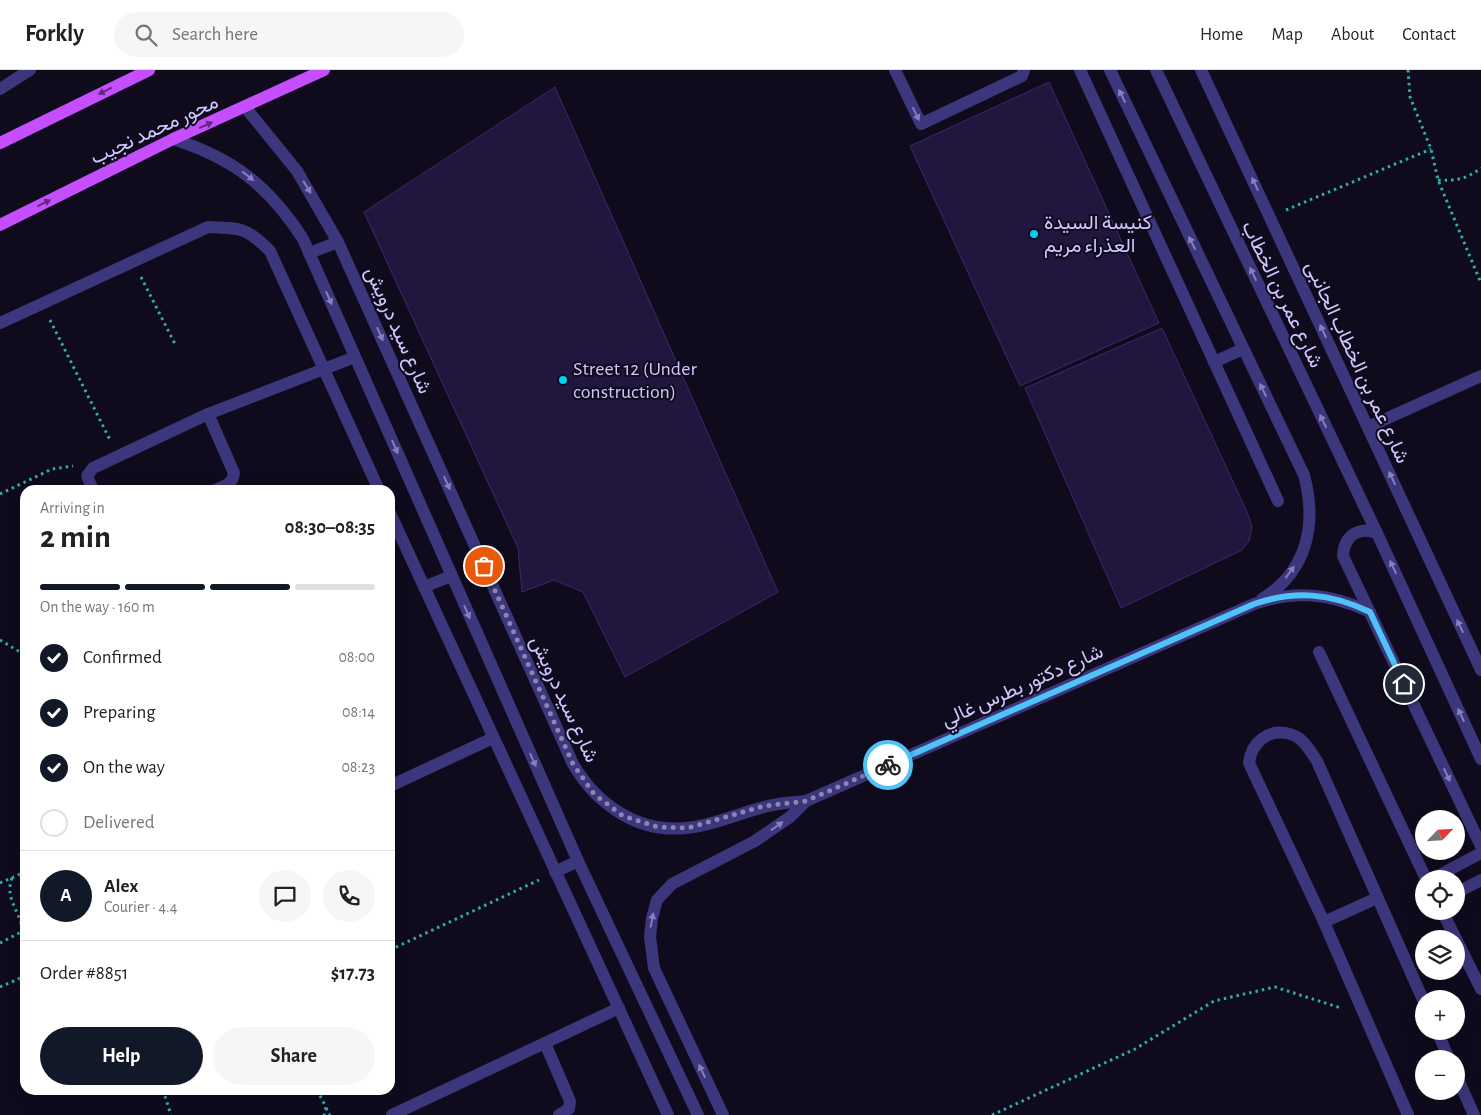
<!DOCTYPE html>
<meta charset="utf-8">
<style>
:root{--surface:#fff;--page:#f6f6f6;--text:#222;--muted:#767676;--line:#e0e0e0;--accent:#111827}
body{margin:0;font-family:"Alegreya Sans",Vazirmatn,sans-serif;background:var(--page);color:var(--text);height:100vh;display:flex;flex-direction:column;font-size:19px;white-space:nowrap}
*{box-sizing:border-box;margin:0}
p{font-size:16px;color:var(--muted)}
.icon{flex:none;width:28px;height:28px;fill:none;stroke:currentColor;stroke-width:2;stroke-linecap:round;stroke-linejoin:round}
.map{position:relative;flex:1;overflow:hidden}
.drawer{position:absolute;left:20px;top:415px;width:375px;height:610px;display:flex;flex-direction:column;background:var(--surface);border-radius:15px;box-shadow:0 5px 20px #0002}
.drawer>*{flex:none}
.needle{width:32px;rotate:65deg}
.controls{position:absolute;left:1415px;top:740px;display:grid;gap:10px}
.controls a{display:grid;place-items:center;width:50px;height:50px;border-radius:50%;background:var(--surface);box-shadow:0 5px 20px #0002;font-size:25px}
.pin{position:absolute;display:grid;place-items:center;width:42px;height:42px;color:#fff;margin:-21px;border:2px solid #fff;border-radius:50%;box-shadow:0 1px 5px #0007}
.courier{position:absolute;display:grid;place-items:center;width:50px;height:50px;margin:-25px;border:4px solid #4fc3f7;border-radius:50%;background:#fff;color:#222;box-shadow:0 1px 6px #0007}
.head em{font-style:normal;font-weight:700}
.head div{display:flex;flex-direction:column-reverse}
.head{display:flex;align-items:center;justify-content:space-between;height:85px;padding:0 20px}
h1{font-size:32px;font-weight:700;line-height:38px}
.bar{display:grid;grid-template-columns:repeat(4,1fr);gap:8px 5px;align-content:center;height:60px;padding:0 20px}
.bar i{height:6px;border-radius:4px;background:var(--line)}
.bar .on{background:var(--accent)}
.bar p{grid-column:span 4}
.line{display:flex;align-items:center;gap:12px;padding:0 20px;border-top:1px solid var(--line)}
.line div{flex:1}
.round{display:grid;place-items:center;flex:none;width:52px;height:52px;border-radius:26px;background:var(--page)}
ol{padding:0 20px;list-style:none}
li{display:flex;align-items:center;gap:15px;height:55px}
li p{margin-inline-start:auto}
li .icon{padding:5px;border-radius:50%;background:var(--accent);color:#fff;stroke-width:4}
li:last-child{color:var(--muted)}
li i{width:28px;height:28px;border:2px solid var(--line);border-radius:50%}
.action{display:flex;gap:10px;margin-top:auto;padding:10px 20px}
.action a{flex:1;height:58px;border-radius:30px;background:var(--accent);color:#fff;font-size:20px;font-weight:700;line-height:58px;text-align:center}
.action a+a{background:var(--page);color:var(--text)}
header{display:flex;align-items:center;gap:30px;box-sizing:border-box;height:70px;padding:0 25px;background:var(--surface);border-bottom:1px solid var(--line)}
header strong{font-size:24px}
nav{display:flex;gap:28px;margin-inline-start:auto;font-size:18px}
.search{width:350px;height:45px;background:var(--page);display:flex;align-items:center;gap:12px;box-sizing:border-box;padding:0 18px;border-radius:28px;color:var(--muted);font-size:19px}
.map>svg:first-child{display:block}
.building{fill:#21173e;stroke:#39296a}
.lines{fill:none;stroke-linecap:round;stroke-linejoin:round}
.path{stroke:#2caeac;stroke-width:3;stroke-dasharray:2.5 4;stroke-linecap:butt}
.minor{stroke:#3c367c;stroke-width:12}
.major{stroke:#c54eff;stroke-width:12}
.oneway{fill:#612983}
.oneway2{fill:#867ebe}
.done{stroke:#8c85b0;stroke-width:5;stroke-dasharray:0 9}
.route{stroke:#4fc3f7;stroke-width:6}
.poi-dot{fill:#00cef2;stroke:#0f0b1d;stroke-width:2}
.labels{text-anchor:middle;stroke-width:4;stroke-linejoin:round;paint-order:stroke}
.street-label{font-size:20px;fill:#d0c7ff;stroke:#0f0b1d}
.poi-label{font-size:20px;fill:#d0c7ff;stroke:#0f0b1d;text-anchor:start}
</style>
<header>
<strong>Forkly</strong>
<div class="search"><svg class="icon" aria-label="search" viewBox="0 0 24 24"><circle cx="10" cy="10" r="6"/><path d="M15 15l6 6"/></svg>Search here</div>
<nav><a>Home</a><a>Map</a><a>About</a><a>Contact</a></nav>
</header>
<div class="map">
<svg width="1481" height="1045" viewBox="0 0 1481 1045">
<rect width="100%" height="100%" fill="#0f0b1d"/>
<g class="building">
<path d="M1049 12 1159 253 1020 316 910 76Z"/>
<path d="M555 17 778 522 625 607 583 522 554 510 522 522 518 478 364 142Z"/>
<path d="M1162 258 1247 442 1252 457 1249 471 1242 480 1121 538 1025 318Z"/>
</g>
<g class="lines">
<g class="path">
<path d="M1408 0 1410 27 1431 79 1438 110 1481 213"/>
<path d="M1438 110C1455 111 1467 109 1481 98"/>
<path d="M1286 140 1431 79"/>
<path d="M141 207 175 274"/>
<path d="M50 250 110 370"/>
<path d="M0 424 52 399 73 396"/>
<path d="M0 570 25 585"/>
<path d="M12 808C4 829 21 842 23 862 24 872 21 879 25 889"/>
<path d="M0 813 25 802"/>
<path d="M0 873 25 860"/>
<path d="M390 880 539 810"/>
<path d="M0 917 25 906"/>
<path d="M163 1020 171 1045"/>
<path d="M317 1020 326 1037 324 1045"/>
<path d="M326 1038 330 1045"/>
<path d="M992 1045 1135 979 1214 931 1275 917 1341 938"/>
</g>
<g class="minor">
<path d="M895 0 921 54 1022 6 1024 0"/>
<path d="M1080 0 1278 431"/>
<path d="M1110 0 1304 405C1317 453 1308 501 1262 529"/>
<path d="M1156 0 1377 463 1481 689"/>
<path d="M1201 0 1481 600"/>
<path d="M0 19 30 0"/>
<path d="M245 37 297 101 338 172 573 694C597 735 638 763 686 758 712 756 739 743 764 737 778 733 792 732 806 731L1254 534C1295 520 1330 523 1370 542"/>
<path d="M173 69C233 88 269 116 303 169L578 791 698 1045"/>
<path d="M309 183 338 172"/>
<path d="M0 253 208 157C241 158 246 157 270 181L379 420"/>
<path d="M1214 292 1243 279"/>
<path d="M208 344 355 287"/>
<path d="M1368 357 1481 306"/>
<path d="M93 420 87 406 93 398 208 344 234 403C233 414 225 416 215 420"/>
<path d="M390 443 668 1045"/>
<path d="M1377 463C1358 456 1344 466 1343 486L1481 776"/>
<path d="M424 517 451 506"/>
<path d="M1319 582 1426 809"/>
<path d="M390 716 493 668"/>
<path d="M555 802 578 791"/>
<path d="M1432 809 1481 783"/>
<path d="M1456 823 1481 810"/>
<path d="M1442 841 1456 869"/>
<path d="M1324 852 1377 828"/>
<path d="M1456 869 1481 919"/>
<path d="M1437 961 1449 989"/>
<path d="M545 973 570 1031 569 1039 559 1045"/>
<path d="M1456 1005 1474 1045"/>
<path d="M392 1045 619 938"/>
<path d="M723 1045 654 898 650 867 652 848 657 830 672 814 755 771 790 747 806 731"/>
<path d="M1408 1045 1324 852 1249 693C1251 673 1268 658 1290 664 1303 667 1310 681 1317 691L1424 932"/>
</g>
<g class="major">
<path d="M0 73 149 0"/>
<path d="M0 155 173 69 324 0"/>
</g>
</g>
<defs><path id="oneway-solid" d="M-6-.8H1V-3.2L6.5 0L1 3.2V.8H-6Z" transform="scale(1.25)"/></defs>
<g class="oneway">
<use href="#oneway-solid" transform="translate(105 21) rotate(154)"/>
<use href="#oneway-solid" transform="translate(206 55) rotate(-24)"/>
<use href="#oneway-solid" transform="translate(44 133) rotate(-26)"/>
</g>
<g class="oneway2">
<use href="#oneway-solid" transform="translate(1122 26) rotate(-116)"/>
<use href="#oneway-solid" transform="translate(916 44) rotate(64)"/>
<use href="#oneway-solid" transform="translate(248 106) rotate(38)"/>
<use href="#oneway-solid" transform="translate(1255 114) rotate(-115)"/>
<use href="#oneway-solid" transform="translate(307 117) rotate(58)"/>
<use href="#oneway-solid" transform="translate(1192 173) rotate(-116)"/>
<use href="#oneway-solid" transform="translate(1253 204) rotate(-116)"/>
<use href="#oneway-solid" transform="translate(329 228) rotate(66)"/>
<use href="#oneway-solid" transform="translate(1323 261) rotate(-115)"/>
<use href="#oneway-solid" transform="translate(380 264) rotate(66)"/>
<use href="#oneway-solid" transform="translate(1263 320) rotate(-116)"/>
<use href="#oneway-solid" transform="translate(1323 351) rotate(-116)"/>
<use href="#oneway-solid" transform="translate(395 377) rotate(66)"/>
<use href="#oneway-solid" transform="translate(1392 408) rotate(-115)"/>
<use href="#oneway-solid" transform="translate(447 413) rotate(66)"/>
<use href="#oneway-solid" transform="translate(1393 497) rotate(-115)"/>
<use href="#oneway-solid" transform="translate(1290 502) rotate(-54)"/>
<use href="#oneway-solid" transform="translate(467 542) rotate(66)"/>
<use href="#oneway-solid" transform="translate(1460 556) rotate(-115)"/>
<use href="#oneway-solid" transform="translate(1461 645) rotate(-115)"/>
<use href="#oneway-solid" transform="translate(533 690) rotate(66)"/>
<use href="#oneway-solid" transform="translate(1447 705) rotate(65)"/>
<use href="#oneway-solid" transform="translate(777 756) rotate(-36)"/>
<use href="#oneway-solid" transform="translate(652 850) rotate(-79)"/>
<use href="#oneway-solid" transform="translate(702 1001) rotate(-115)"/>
</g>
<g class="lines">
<path class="done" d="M484 496 573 694 594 724 623 746 658 757 688 758 764 736 806 731 888 695"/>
<path class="route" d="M888 695 1254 534C1295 520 1330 523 1370 542L1404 614"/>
</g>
<g class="poi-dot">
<circle cx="1034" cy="164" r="5"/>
<circle cx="563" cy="310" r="5"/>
</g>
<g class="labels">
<g class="street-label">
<text transform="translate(154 59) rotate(-25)" y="7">محور محمد نجيب</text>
<text transform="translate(1283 224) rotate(64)" y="7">شارع عمر بن الخطاب</text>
<text transform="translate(399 260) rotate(66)" y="7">شارع سيد درويش</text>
<text transform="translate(1358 292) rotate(65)" y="7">شارع عمر بن الخطاب الجانبى</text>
<text transform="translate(1022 615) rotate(-24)" y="7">شارع دكتور بطرس غالي</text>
<text transform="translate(565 629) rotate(65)" y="7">شارع سيد درويش</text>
</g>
<g class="poi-label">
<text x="1044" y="159">كنيسة السيدة<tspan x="1044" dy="23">العذراء مريم</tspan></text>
<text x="573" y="305">Street 12 (Under<tspan x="573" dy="23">construction)</tspan></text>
</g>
</g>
</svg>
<div class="controls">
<a><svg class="needle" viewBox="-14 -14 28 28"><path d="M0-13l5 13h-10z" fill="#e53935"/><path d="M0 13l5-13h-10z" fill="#767676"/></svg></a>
<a><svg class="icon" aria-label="locate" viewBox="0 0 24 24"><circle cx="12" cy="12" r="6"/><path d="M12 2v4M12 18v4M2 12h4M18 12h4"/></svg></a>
<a><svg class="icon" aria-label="layers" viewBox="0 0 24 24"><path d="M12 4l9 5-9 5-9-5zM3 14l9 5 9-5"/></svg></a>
<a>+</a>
<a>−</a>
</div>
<div class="pin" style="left:484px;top:496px;background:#ea580c"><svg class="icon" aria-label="bag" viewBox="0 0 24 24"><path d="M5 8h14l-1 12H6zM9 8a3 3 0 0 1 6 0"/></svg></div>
<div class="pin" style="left:1404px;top:614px;background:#1f2937"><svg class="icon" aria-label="home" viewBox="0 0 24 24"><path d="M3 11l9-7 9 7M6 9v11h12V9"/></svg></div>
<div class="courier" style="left:888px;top:695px"><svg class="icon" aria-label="bike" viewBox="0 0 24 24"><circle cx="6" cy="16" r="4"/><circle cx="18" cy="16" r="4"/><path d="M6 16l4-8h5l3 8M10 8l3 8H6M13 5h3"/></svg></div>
<section class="drawer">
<div class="head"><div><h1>2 min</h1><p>Arriving in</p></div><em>08:30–08:35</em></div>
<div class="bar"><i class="on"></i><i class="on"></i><i class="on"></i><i></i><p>On the way · 160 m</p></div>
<ol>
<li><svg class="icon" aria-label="check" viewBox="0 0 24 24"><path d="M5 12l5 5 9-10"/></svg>Confirmed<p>08:00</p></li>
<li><svg class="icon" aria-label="check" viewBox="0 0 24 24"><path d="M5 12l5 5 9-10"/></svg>Preparing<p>08:14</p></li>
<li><svg class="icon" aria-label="check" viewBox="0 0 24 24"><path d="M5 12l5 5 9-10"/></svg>On the way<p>08:23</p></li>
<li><i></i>Delivered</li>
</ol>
<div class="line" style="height:90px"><b class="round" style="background:var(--accent);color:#fff">A</b><div><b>Alex</b><p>Courier · 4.4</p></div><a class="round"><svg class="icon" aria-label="chat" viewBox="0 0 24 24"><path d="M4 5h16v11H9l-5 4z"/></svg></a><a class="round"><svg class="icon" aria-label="phone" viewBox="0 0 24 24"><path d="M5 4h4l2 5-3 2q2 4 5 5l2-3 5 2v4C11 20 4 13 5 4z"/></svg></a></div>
<div class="line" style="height:65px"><div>Order #8851</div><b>$17.73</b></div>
<div class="action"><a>Help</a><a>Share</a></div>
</section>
</div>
